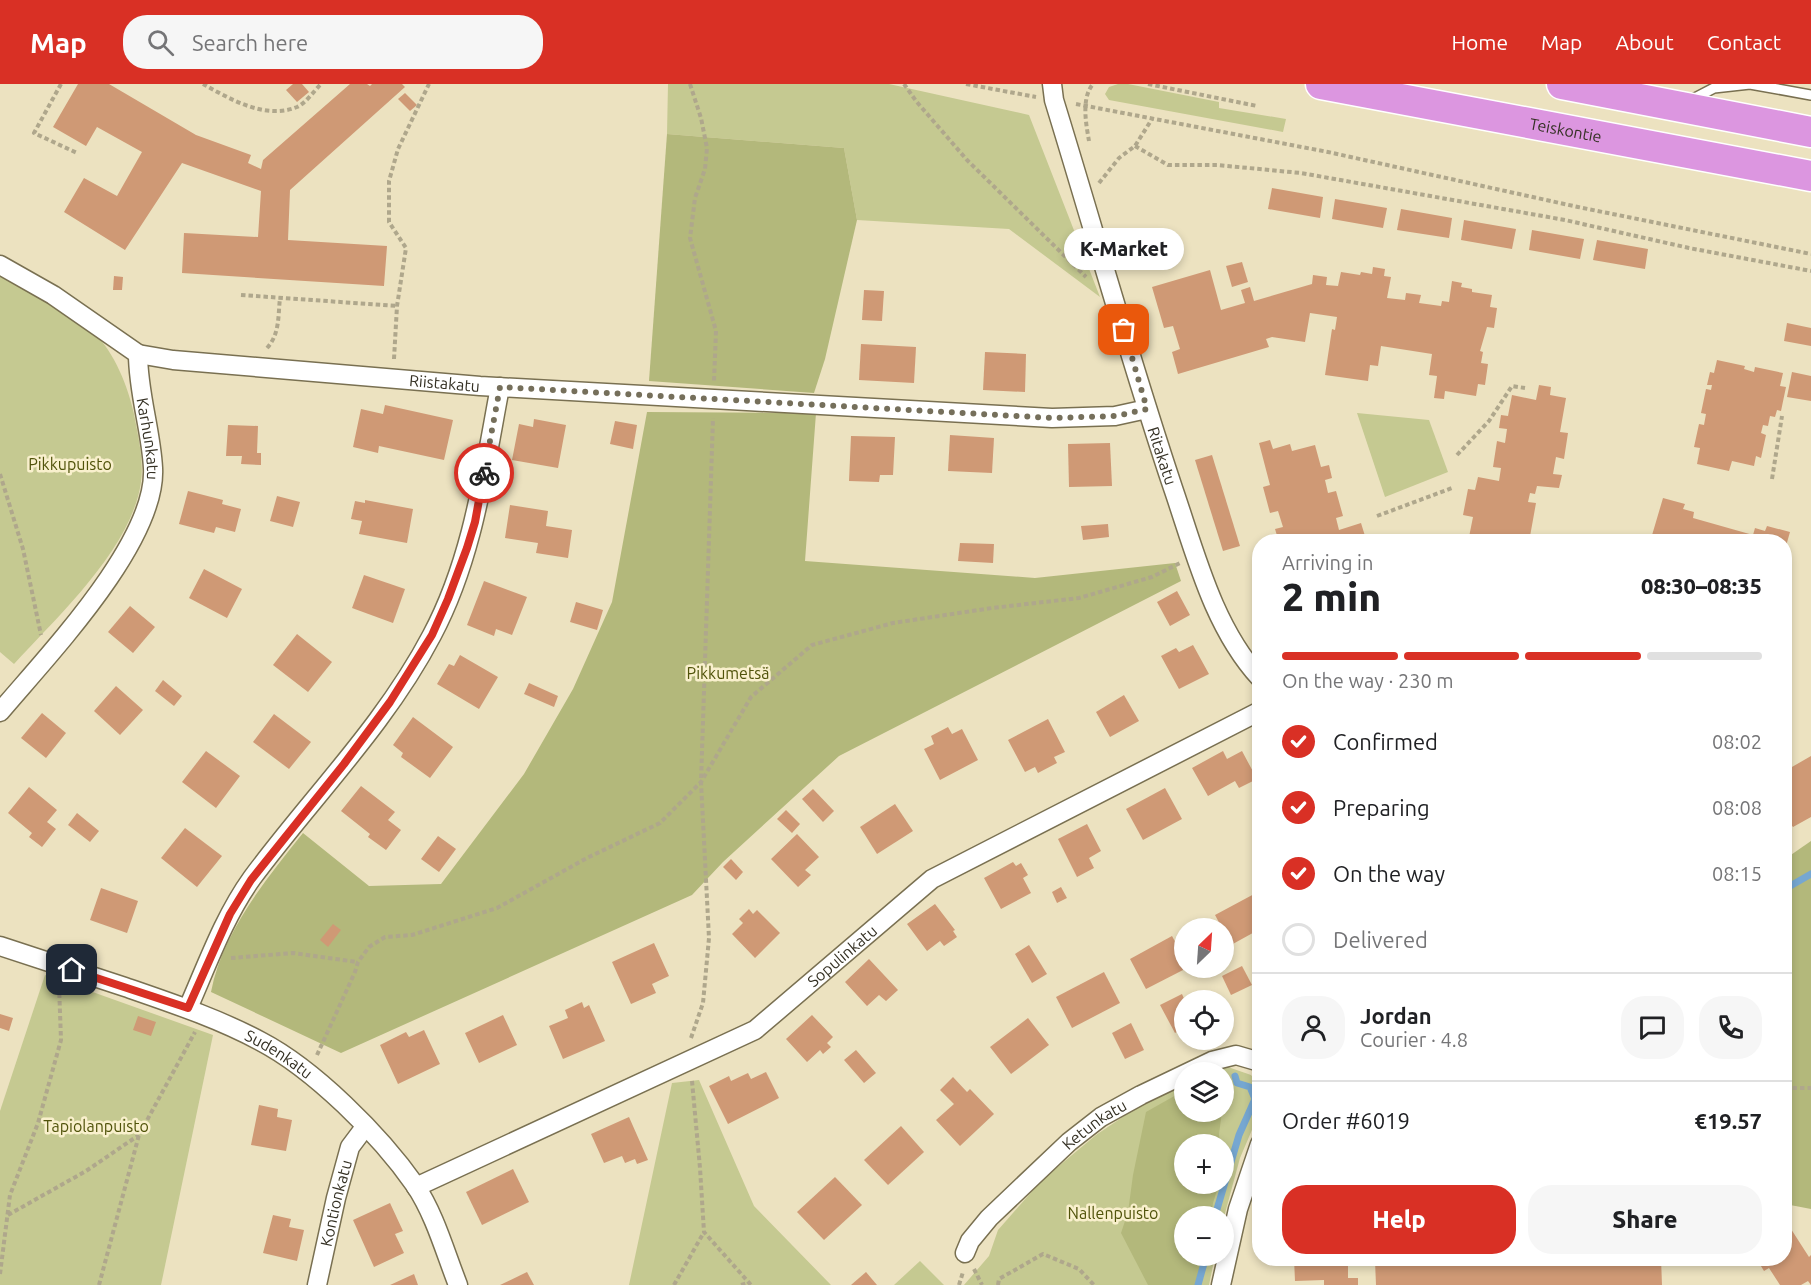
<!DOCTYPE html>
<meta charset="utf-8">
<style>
:root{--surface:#fff;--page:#f6f6f6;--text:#202124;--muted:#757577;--line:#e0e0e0;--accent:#d93025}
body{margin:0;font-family:Ubuntu,sans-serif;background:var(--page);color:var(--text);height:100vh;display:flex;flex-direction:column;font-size:22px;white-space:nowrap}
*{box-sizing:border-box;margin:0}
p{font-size:20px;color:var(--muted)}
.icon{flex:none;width:33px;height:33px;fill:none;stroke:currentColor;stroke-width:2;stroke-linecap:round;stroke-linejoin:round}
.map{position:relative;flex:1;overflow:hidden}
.panel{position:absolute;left:1252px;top:450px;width:540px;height:732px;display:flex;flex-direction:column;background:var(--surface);border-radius:24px;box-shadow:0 3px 9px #0003}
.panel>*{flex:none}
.needle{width:39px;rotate:25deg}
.tools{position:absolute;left:1174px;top:834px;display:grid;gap:12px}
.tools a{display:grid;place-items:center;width:60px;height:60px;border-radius:50%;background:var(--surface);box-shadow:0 3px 9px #0003;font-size:30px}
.pin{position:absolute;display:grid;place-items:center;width:51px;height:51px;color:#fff;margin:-26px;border-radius:12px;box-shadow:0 3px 9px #0006}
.courier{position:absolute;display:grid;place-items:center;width:60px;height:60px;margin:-30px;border:4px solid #d93025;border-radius:50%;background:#fff;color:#222;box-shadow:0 2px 8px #0007}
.bubble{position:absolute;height:42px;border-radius:21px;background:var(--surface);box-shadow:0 3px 9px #0003;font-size:20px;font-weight:800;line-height:42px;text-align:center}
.headline em{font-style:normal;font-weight:800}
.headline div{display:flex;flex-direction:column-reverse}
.headline{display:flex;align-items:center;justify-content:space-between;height:102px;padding:0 30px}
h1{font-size:39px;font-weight:800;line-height:45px}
.bar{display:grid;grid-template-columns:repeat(4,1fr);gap:9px 6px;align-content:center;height:72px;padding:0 30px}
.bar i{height:8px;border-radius:4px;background:var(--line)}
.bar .selected{background:var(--accent)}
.bar p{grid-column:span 4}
.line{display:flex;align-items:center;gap:15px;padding:0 30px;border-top:2px solid var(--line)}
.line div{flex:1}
.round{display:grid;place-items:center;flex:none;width:63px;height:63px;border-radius:24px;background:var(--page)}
ol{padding:0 30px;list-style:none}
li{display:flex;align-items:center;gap:18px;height:66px}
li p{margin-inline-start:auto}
li .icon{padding:6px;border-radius:50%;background:var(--accent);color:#fff;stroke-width:4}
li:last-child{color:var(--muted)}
li i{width:33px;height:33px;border:3px solid var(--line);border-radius:50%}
.action{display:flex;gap:12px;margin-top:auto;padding:12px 30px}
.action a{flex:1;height:69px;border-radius:24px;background:var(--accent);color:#fff;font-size:24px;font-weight:800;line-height:69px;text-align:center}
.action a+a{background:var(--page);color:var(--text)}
header{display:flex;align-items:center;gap:36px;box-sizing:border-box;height:84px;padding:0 30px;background:var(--accent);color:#fff}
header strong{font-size:28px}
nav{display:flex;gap:33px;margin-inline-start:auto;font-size:21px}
.search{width:420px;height:54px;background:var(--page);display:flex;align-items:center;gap:15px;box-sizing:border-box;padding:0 21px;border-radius:24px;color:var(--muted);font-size:22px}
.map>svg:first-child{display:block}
.green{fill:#c5c991;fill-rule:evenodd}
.forest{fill:#b3b87b}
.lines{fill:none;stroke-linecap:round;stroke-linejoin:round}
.stream{stroke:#76a7d1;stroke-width:7}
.building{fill:#cf9975}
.service-casing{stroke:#797051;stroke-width:12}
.minor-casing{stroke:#797051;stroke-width:21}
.trunk-casing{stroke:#fff;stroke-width:33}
.path{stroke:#afa78c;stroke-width:4;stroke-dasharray:4.5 3;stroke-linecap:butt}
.service{stroke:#fff;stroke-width:9}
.minor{stroke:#fff;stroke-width:18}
.trunk{stroke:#dc96e0;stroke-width:30}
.done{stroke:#756f5b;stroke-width:6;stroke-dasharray:0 10.8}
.route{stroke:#d93025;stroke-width:8}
.labels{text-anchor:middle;stroke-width:5;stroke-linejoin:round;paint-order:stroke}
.street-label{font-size:16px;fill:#353124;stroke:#f9f0cd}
.park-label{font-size:16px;fill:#50530a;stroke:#f9f0cd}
</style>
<header>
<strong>Map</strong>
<div class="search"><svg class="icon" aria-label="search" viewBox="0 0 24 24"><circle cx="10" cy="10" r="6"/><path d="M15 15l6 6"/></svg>Search here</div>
<nav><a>Home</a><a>Map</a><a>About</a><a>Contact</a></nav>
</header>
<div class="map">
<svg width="1811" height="1201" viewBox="0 0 1811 1201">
<rect width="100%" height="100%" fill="#ece2c0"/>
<g class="green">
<path d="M668 0H889L1029 31 1100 213 1009 145 857 136 844 64 667 50Z"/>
<path d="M1118 0H1128L1219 18V24L1286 35 1283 48 1109 16 1105 10 1109 3Z"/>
<path d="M0 192C31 209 67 225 94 249 115 269 128 303 134 330 138 352 144 376 141 398 132 464 58 532 14 580L0 568Z"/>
<path d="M1357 329 1429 336 1448 388 1385 413Z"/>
<path d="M45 891 213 951 161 1201H0V1027Z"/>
<path d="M1228 983 1251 991 1260 1002V1027L1240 1074 1224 1133 1185 1132V1172H1215L1209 1201H964L989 1172 998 1146 1042 1096 1096 1051 1139 1022 1185 999V1028H1224V988H1212ZM1185 1060H1224V1100H1185Z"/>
<path d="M699 996 754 1122 831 1201H629L672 999Z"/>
<path d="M920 1177 944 1201H894Z"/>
</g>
<g class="forest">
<path d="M667 50 844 64 857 136 825 275 814 309 649 297Z"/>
<path d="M647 328 816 329 805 477 1035 494 1175 479 1181 497 839 672 723 778 692 811 341 969 211 908C222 849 266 795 303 749L369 802 441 800 524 690 573 605 612 518Z"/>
<path d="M1811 757V1125L1785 1120V775Z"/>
<path d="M1185 1006V1028H1222L1219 1050 1220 1060H1185V1100H1219L1213 1119 1211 1132H1185V1172H1208L1206 1185 1196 1201H1148L1121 1149 1128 1128 1133 1091 1146 1028Z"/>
</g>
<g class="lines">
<g class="stream">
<path d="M1785 805 1811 790"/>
<path d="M1215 1132 1239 1051 1255 1015 1250 1003 1237 999 1235 992"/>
<path d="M1198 1201 1206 1172"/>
</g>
</g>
<g class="building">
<path d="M78 0H109L196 51 251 71 248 79 261 85 263 76 350 0H367L370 2 372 0H402L405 3 290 106 288 156 387 162 384 202 182 189 184 149 258 153 261 107 182 79 125 166 64 128 84 94 117 112 142 68 97 43 86 62 53 43Z"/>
<path d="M293 0H302L309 8 297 18 286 6Z"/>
<path d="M405 9 417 21 410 27 398 15Z"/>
<path d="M1272 104 1323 113 1320 134 1268 125Z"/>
<path d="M1335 115 1387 124 1383 144 1332 135Z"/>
<path d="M1401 125 1452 134 1449 154 1397 146Z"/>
<path d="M1464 136 1516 145 1512 165 1461 156Z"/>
<path d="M1532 146 1584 155 1580 175 1529 166Z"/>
<path d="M1597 156 1648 165 1645 185 1593 176Z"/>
<path d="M1242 178 1248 198 1232 203 1226 182Z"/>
<path d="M1373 183 1385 185 1384 192 1391 193 1387 214 1405 216 1406 209 1421 211 1419 219 1441 222 1442 217 1449 218 1452 197 1462 199 1461 203 1472 205V208L1492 211 1490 223 1497 224 1494 244 1487 243 1480 267 1483 268 1481 279 1488 280 1485 301 1478 300 1476 312 1445 307 1444 315 1434 314 1437 292 1429 291 1432 270 1381 262 1378 282 1370 281 1368 297 1325 291 1332 245 1335 246 1337 233 1310 229 1305 258 1272 253 1266 255 1269 263 1178 290 1172 268 1180 265 1173 242 1164 244 1152 203 1210 186 1221 226 1245 219 1241 206 1250 203 1254 217 1312 200 1313 191 1327 193 1326 201 1338 202 1341 188 1360 191 1361 188 1372 190Z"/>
<path d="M114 192 123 193 122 206H113Z"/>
<path d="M864 206 884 207 882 237 862 236Z"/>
<path d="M1787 239 1811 244V262L1784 257Z"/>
<path d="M861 260 916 263 914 299 859 296Z"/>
<path d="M985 268 1026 270 1025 308 983 306Z"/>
<path d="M1717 276 1745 282 1744 285 1754 288 1755 283 1783 289 1780 302 1786 303 1781 327 1777 326 1775 333 1770 332 1768 342 1763 341 1761 349 1766 351 1761 374 1756 372 1754 382 1732 377 1729 387 1697 380 1700 364 1694 363 1699 340 1704 341 1706 330 1701 329 1706 305 1711 306 1712 301H1707L1710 288 1714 289Z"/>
<path d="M1792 288 1811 292V317L1787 313Z"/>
<path d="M1539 301 1551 303 1550 311 1566 314 1560 348 1568 349 1564 375 1556 373 1553 390 1562 391 1559 404 1537 402 1535 410 1530 409 1528 418 1536 419 1529 458H1468L1473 433 1463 431 1468 405 1475 406 1478 393 1499 397 1501 384 1493 383 1497 357 1505 359 1507 345 1499 344 1501 331 1508 332 1512 311 1536 316Z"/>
<path d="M385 321 453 336 444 376 379 362 378 369 353 363 361 325 383 330Z"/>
<path d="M534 335 566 341 558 384 512 376 519 340 533 343Z"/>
<path d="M615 337 637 341 633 365 610 360Z"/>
<path d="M228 341 258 342 257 369H261V381L241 380 242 372H226Z"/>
<path d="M950 351 994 354 992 389 948 387Z"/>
<path d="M851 352 895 353 893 391H880L879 398 849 397Z"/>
<path d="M1270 356 1273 365 1290 360 1292 367 1315 361 1321 383 1329 381 1332 394 1325 396 1328 409 1336 407 1343 432 1336 434 1339 446 1361 439 1365 452 1372 450 1374 458H1304L1303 454 1290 458H1279L1275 445 1283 443 1278 427 1270 429 1263 403 1270 401 1259 359Z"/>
<path d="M1110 359 1112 402 1069 403 1068 360Z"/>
<path d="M1212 371 1240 462 1223 467 1195 376Z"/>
<path d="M188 407 223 416 222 420 241 425 235 448 216 443 214 449 179 440Z"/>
<path d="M277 412 300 418 293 443 270 437Z"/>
<path d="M1663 414 1685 420 1683 425 1694 428 1693 434 1753 451 1755 444 1765 447 1767 442 1790 448 1786 462 1785 458H1650Z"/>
<path d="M365 416 413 425 407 459 359 450 362 437 351 435 355 417 365 419Z"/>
<path d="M510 421 548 427 546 442 572 446 568 474 536 469 538 459 505 454Z"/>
<path d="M1108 440 1109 453 1083 456 1081 442Z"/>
<path d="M960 459 994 460 993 479 958 477Z"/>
<path d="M204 485 242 505 227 534 189 514Z"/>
<path d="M364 491 405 505 393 539 352 524Z"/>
<path d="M484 497 527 513 512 551 496 545 494 552 467 541Z"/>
<path d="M1177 507 1190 531 1170 542 1157 518Z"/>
<path d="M576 518 603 526 597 546 570 538Z"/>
<path d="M130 522 155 543 133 569 108 548Z"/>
<path d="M297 550 332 578 308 608 273 581Z"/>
<path d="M1193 561 1209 590 1179 605 1161 572 1176 564 1179 568Z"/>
<path d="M460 571 498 593 479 625 437 600 449 580 454 582Z"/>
<path d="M163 596 182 612 174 622 155 607Z"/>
<path d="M529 599 558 612 554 623 524 610Z"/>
<path d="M116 602 143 626 120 651 94 627Z"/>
<path d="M1124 611 1139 637 1110 653 1096 628Z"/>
<path d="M42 629 66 649 46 674 21 654Z"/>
<path d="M274 630 311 658 289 685 253 658Z"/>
<path d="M413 633 453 663 430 694 401 673 403 669 393 661Z"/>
<path d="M1048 635 1065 668 1054 673 1057 679 1038 689 1035 683 1025 688 1008 656Z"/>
<path d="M948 643 952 650 962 645 978 676 940 696 924 665 934 660 931 652Z"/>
<path d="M206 667 240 692 216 724 182 698Z"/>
<path d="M1223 667 1227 675 1242 667 1257 695 1239 704 1235 697 1208 712 1192 684Z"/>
<path d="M1811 672V733L1793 743 1789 738 1785 741V687Z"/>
<path d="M361 702 395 728 388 736 401 746 386 766 368 753 370 750 341 727Z"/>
<path d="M29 703 57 726 47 738 56 745 42 763 29 753 32 749 8 729Z"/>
<path d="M1165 704 1182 735 1143 756 1126 725Z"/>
<path d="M813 705 834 727 823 738 802 715Z"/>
<path d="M895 720 913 747 877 770 860 743Z"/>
<path d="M786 726 800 740 792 749 777 735Z"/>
<path d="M77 729 99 747 90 758 68 741Z"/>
<path d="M1087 740 1101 767 1089 774 1094 784 1077 793 1058 755Z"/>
<path d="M185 744 222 772 197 803 161 774Z"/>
<path d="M797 750 819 773 805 786 811 791 798 803 771 775Z"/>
<path d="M438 752 456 765 439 788 421 775Z"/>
<path d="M731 775 743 788 736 796 723 783Z"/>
<path d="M1013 778 1016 782 1021 779 1028 791 1023 794 1031 809 1001 825 984 794Z"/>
<path d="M1061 803 1067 814 1057 819 1052 808Z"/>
<path d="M101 804 138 817 127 849 90 836Z"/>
<path d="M1256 809 1260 817V845L1231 861 1224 844H1222L1215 831Z"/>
<path d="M935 820 955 846 953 847 957 853 944 862 940 857 927 867 907 840Z"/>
<path d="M749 825 753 830 757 826 780 849 755 874 732 850 743 839 739 835Z"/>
<path d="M333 840 341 846 328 863 320 856Z"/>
<path d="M1172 852 1185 876V885L1146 905 1130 875Z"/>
<path d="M654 859 669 892 652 900 656 909 631 920 612 878Z"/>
<path d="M1029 861 1047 890 1032 899 1015 870Z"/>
<path d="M869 875 898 906 886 917 879 911 867 922 845 898Z"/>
<path d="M1242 882 1252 901 1231 911 1222 892Z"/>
<path d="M1104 888 1120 919 1072 944 1056 913Z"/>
<path d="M1182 910 1185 917V943L1175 949 1160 921Z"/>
<path d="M582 918 584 924 589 921 605 957 563 975 549 942 568 934 565 926Z"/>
<path d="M0 930 13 934 9 947 0 944Z"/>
<path d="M503 931 517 961 479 979 465 949Z"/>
<path d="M812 931 833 953 827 959 831 963 823 970 820 966 807 978 786 955Z"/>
<path d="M138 932 156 938 151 952 133 946Z"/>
<path d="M1028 934 1049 961 1011 990 990 963Z"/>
<path d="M1131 939 1144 966 1125 975 1112 949Z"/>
<path d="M424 946 440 980 398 1000 380 961 406 948 409 953Z"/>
<path d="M856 966 876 989 864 999 844 976Z"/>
<path d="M766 988 779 1014 728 1040 709 1002 729 992 731 997 748 989 751 995Z"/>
<path d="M953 993 967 1008 970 1005 994 1030 960 1062 936 1036 954 1020 940 1006Z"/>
<path d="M259 1021 278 1025 277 1033 292 1036 286 1067 251 1061Z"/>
<path d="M629 1033 648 1076 637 1080 635 1075 625 1079 622 1072 604 1079 591 1050Z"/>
<path d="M901 1042 924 1068 888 1101 864 1076Z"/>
<path d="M513 1085 529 1118 482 1141 466 1108Z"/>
<path d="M835 1093 862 1121 824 1156 797 1128Z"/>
<path d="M390 1119 403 1147 395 1150 404 1169 374 1183 353 1136Z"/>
<path d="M273 1131 291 1135 289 1143 304 1146 297 1177 263 1169Z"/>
<path d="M1791 1145 1809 1173 1811 1171V1201L1808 1197 1801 1201H1780L1769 1184 1764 1187 1756 1174H1785V1150Z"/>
<path d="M1294 1174H1348V1194H1358V1201H1324V1196L1295 1197Z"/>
<path d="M1452 1174H1661L1662 1201H1376L1375 1177Z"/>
<path d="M527 1188 534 1201H500Z"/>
<path d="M866 1188 877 1201H851Z"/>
<path d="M414 1190 418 1201H390Z"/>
</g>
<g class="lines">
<defs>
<path id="service" d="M1689 17 1714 4 1750 0 1811 11"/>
<g id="minor">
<path id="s1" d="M1052 0 1054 16C1094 146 1130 276 1173 404 1195 468 1213 543 1260 594"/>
<path id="s2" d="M0 181 53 211 138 270C138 309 151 346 153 384 157 458 47 572 0 628"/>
<path id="s3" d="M138 270 173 276 480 302 1052 334 1115 332 1147 325"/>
<path id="s4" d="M0 862C42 876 83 889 125 903 171 919 217 934 260 957 314 985 380 1051 415 1101 435 1131 445 1168 458 1201"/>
<path d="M188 924C207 881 224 833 252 794 312 713 385 641 432 551 473 474 484 387 500 303"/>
<path id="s5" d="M416 1103 755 946 932 795 1260 627"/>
<path id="s6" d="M965 1169 970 1157 989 1134 1069 1058 1101 1033 1141 1011 1212 977 1236 971 1260 978"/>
<path id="s7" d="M317 1201 336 1114 350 1063 365 1043"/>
<path d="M1221 1201 1238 1125 1260 1060"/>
</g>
<g id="trunk">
<path id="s8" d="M1321 0 1811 92"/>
<path d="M1562 0 1811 48"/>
</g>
</defs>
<use href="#service" class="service-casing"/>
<use href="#minor" class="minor-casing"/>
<use href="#trunk" class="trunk-casing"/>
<g class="path">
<path d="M61 0 34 49 77 69"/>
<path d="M203 0C230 15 265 36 297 23 306 19 314 7 321 0"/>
<path d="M690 0 701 34 707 64 705 85 695 114 690 154 716 247 714 297"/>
<path d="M904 0 916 17 967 76 1086 193"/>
<path d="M966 0 1036 13"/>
<path d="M1148 0 1257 22"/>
<path d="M1076 20 1328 68 1578 123 1811 170"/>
<path d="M1089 57C1086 40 1081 14 1093 0"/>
<path d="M1135 62 1168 81H1217L1301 89 1565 136 1689 164 1811 187"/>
<path d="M1099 99 1119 74 1135 62 1152 35"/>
<path d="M241 211 397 222"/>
<path d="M267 264C280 250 278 231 280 214"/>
<path d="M394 275 397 222 406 164 389 138V97L398 65 429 0"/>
<path d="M1457 371 1489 337 1512 302 1525 304"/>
<path d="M0 390 23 465 41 551"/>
<path d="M1772 395 1782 332"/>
<path d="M1377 432 1452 404"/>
<path d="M231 874 293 869 357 878"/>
<path d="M691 954 703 919 709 854 701 698 713 334"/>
<path d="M317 971 355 888 358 878 369 863 385 853 412 851 497 824 587 774 660 739 701 698 751 613 812 561 893 539 992 524 1079 514 1152 493 1180 479"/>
<path d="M692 997 700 1084 704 1148 751 1201"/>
<path d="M1785 1004H1811"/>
<path d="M8 1131 86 1087 139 1051"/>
<path d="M974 1185 982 1201"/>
<path d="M0 1190 10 1111 38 1039 61 956 59 901"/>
<path d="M99 1201 139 1051 195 948"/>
<path d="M674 1201 704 1148"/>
<path d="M741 1201 748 1199"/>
<path d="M959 1201 963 1188"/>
<path d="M998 1201 999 1195 1043 1170 1079 1185 1094 1201"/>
</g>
<use href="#service" class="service"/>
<use href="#minor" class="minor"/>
<use href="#trunk" class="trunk"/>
</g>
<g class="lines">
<path class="done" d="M484 389 500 303 1052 334 1116 332 1147 325 1124 246"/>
<path class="route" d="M72 886 188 924 230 830 251 796 344 680 390 618 432 551 448 515 467 464 475 438 484 389"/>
</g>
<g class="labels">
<g class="street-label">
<text dy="6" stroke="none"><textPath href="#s8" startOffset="249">Teiskontie</textPath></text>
<text dy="6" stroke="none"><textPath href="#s3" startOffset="308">Riistakatu</textPath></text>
<text dy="6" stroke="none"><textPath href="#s2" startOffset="250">Karhunkatu</textPath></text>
<text dy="6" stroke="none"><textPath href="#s1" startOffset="388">Ritakatu</textPath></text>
<text dy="6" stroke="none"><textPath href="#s5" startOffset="488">Sopulinkatu</textPath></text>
<text dy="6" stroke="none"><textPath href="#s4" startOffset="300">Sudenkatu</textPath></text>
<text dy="6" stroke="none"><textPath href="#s6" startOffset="184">Ketunkatu</textPath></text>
<text dy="6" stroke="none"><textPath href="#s7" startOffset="84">Kontionkatu</textPath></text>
</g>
<g class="park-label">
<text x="70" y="386">Pikkupuisto</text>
<text x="728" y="595">Pikkumetsä</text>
<text x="96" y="1048">Tapiolanpuisto</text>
<text x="1113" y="1135">Nallenpuisto</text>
</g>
</g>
</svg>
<div class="tools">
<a><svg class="needle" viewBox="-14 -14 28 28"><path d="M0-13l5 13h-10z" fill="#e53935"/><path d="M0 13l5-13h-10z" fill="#757577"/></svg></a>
<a><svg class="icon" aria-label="locate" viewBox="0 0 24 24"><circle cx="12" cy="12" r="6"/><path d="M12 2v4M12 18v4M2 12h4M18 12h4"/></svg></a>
<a><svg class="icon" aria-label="layers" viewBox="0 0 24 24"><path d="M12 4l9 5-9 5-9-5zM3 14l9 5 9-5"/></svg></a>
<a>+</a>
<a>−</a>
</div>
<div class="pin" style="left:1124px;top:246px;background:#ea580c"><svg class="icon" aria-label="bag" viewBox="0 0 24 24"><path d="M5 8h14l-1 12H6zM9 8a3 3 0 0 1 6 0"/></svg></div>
<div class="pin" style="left:72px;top:886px;background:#1f2937"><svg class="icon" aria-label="home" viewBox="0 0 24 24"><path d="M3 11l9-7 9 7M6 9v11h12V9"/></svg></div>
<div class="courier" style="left:484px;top:389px"><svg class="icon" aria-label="bike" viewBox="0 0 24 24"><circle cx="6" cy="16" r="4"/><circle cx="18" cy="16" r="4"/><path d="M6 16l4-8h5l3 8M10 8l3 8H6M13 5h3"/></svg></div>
<div class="bubble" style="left:1064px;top:144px;width:120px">K-Market</div>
<section class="panel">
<div class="headline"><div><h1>2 min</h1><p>Arriving in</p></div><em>08:30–08:35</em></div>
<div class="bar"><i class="selected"></i><i class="selected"></i><i class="selected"></i><i></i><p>On the way · 230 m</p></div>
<ol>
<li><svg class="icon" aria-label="check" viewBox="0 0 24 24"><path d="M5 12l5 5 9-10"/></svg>Confirmed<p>08:02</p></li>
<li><svg class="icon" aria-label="check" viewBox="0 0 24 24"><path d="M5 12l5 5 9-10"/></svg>Preparing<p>08:08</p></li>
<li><svg class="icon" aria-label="check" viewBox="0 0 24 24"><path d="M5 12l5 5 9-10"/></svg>On the way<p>08:15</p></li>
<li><i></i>Delivered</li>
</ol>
<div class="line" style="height:108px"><a class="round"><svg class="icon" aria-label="person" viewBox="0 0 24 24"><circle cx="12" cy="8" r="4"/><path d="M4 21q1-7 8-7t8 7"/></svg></a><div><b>Jordan</b><p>Courier · 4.8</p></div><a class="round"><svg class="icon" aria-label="chat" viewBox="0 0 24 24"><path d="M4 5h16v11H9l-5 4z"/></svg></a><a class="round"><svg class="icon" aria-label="phone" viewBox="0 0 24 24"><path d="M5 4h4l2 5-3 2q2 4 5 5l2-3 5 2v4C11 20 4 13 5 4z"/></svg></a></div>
<div class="line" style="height:78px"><div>Order #6019</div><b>€19.57</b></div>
<div class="action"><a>Help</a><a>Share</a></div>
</section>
</div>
